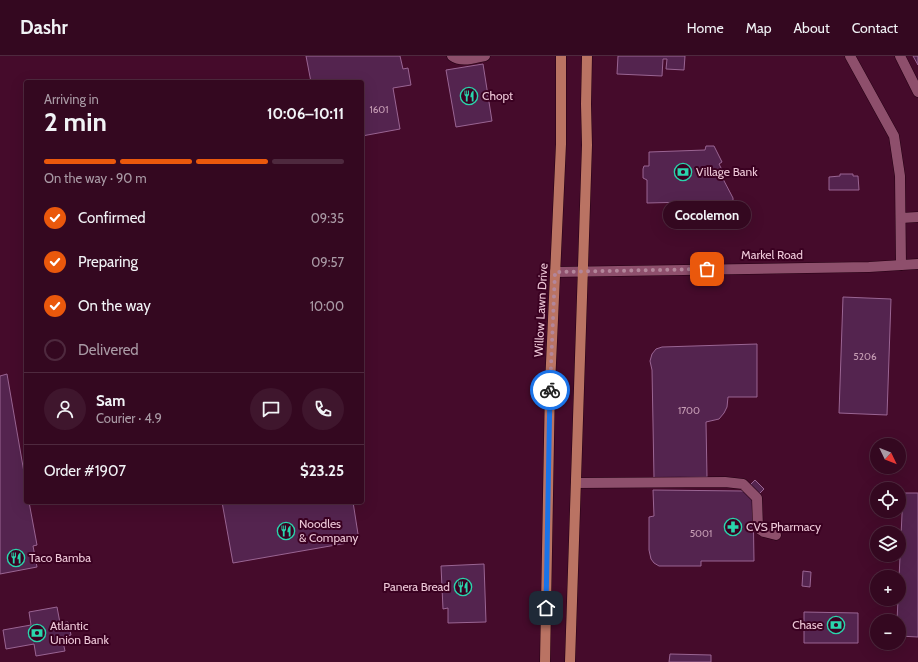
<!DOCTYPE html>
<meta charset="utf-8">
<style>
:root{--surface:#340820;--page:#3f162d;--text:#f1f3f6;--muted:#a99aa5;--line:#4e293e;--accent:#ea580c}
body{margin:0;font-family:Cabin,sans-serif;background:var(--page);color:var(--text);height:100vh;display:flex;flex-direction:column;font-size:15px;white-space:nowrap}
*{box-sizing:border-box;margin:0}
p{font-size:13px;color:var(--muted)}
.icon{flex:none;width:22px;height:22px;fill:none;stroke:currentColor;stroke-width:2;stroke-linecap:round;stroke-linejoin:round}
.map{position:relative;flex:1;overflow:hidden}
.details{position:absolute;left:24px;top:24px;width:340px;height:424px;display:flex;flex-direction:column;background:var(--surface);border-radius:4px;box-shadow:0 4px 16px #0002,0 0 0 1px var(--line)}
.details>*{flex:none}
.needle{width:26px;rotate:133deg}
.controls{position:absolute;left:870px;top:382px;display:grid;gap:8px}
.controls a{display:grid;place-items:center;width:36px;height:36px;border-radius:50%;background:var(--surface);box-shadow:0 4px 16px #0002,0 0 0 1px var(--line);font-size:20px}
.pin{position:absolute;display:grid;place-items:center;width:34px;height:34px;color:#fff;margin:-17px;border-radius:8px;box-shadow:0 2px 6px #0006}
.courier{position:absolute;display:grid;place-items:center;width:40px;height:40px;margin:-20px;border:3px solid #1a73e8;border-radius:50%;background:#fff;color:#222;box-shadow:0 1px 5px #0007}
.bubble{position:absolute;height:28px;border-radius:14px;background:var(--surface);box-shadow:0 4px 16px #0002,0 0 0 1px var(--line);font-size:13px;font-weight:700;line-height:28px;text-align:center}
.head em{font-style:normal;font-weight:700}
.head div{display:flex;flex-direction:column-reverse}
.head{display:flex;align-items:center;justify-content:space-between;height:68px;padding:0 20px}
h1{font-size:26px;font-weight:700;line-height:30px}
.bar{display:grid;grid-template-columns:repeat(4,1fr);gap:6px 4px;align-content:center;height:48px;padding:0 20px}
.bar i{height:5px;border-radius:3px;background:var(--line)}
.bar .current{background:var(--accent)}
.bar p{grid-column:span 4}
.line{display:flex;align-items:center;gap:10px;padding:0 20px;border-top:1px solid var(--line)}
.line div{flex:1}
.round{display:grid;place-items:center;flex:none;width:42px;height:42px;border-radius:21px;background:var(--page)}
ol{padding:0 20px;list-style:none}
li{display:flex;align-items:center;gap:12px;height:44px}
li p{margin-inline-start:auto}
li .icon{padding:4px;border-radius:50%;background:var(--accent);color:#fff;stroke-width:4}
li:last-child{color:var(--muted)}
li i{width:22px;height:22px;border:2px solid var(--line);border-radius:50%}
header{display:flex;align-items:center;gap:24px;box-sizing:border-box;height:56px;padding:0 20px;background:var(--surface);border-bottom:1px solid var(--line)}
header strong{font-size:19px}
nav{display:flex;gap:22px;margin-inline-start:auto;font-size:14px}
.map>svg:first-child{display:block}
.building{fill:#54244f;stroke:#9a6593}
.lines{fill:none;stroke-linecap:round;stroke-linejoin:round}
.minor-casing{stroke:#240013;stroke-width:11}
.major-casing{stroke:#240013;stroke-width:11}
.minor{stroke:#8e4f6c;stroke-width:10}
.major{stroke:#ba7363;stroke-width:10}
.done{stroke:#b3869b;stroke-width:4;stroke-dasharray:0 7.2}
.route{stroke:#1a73e8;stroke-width:5}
.labels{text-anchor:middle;stroke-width:4;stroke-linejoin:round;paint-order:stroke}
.number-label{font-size:10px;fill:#c89fb6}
.poi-label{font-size:12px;fill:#eec8d8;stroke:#3a0121;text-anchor:start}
.street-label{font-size:12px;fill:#eec8d8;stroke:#3a0121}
</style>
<header>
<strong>Dashr</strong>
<nav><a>Home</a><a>Map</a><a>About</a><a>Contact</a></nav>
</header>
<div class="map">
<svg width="918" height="606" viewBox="0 0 918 606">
<rect width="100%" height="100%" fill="#450b2b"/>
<g class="building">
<path d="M306 0H400L403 13 408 12 411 29 393 32 400 73 362 80V26H311Z"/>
<path d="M618 0H685L684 14 666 13 667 3H663L662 20 617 18Z"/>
<path d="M913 0H918V9Z"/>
<path d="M483 8 492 65 456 71 446 14Z"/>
<path d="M706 90H714L722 106 719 108 725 120 722 121 733 142V145L647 147V124L643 122V113L644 110H649V96L705 94Z"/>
<path d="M840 118H853V120H858L859 134H829V121L840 120Z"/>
<path d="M843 241 891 243 887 359 839 357Z"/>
<path d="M757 288V341H728L727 351 724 357 719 363 706 366 707 421 654 422 652 314 650 305 652 298 656 293 662 291Z"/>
<path d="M7 318 26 428V446H29L37 489 33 490 37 511 0 518V320Z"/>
<path d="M755 424 764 433 753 444 744 435Z"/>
<path d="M653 434 744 435 753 444 754 505H701V510H659L654 507 651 503 649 494V461L654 460Z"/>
<path d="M903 437H918V581L899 580V565H897Z"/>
<path d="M222 446H353L358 478 353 486 233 507Z"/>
<path d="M484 508 486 566 448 567V552L443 553 441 510Z"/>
<path d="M803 515 811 516 810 531 802 530Z"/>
<path d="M57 551 60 567 68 566 71 579 62 581 65 595 36 600 34 588 6 593 3 574 31 569 29 556Z"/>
<path d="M804 556 858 557V587H804Z"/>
<path d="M670 598 711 599V606H669Z"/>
</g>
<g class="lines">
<defs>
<g id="minor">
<path d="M452 0C462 7 474 2 485 0"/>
<path d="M850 0 894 80 900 120 901 209"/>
<path d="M900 0 918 36"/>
<path d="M901 162 918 161"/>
<path d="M555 216 869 211 918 208"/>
<path d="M576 427 725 426 743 428 757 442 758 472 764 476 776 479"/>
</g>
<g id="major">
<path d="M545 606 550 329 561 88V0"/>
<path d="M570 606 587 89 586 48 587 0"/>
</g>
</defs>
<use href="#minor" class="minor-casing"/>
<use href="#major" class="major-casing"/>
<use href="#minor" class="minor"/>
<use href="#major" class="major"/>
</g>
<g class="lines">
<path class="done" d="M550 334 555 216 707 213"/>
<path class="route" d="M546 552 550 334"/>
</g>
<defs>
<symbol id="restaurant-ring" viewBox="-11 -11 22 22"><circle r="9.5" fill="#3a0121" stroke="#2ad5ac" stroke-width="1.5"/><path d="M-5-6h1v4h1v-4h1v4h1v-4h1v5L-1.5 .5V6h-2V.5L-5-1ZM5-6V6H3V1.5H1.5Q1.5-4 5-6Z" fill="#2ad5ac"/></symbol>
<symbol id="bank-ring" viewBox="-11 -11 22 22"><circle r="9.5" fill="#3a0121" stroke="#2ad5ac" stroke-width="1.5"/><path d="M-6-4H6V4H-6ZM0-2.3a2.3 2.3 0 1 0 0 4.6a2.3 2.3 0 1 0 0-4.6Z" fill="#2ad5ac"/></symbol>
<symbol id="pharmacy-ring" viewBox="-11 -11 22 22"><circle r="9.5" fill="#3a0121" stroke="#2ad5ac" stroke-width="1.5"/><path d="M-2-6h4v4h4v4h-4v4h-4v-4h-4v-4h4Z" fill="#2ad5ac"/></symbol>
</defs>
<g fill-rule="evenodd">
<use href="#restaurant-ring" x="459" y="30" width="20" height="20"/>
<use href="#bank-ring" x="673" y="106" width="20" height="20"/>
<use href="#pharmacy-ring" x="723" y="461" width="20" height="20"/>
<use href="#restaurant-ring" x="276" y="465" width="20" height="20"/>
<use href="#restaurant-ring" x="6" y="492" width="20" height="20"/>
<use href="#restaurant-ring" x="453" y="521" width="20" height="20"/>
<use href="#bank-ring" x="826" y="559" width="20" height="20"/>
<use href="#bank-ring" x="27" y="567" width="20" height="20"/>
</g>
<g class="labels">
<g class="number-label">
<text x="379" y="57">1601</text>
<text x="865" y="304">5206</text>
<text x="689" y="358">1700</text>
<text x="701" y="481">5001</text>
</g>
<g class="poi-label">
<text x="482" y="44">Chopt</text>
<text x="696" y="120">Village Bank</text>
<text x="299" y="472">Noodles<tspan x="299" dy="14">&amp; Company</tspan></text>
<text x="746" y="475">CVS Pharmacy</text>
<text x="29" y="506">Taco Bamba</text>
<text x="450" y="535" text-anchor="end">Panera Bread</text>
<text x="823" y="573" text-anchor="end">Chase</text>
<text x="50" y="574">Atlantic<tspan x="50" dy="14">Union Bank</tspan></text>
</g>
<g class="street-label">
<text x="772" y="203">Markel Road</text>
<text transform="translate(541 254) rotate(-87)" y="4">Willow Lawn Drive</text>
</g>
</g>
</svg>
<div class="controls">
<a><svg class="needle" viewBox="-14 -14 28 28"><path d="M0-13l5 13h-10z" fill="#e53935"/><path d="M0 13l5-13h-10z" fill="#a99aa5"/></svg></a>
<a><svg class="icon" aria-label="locate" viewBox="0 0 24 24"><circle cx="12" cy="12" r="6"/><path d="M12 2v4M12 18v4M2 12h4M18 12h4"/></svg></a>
<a><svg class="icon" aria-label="layers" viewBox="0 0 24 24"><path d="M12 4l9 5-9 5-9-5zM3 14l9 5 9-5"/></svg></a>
<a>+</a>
<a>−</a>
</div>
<div class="pin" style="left:707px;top:213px;background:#ea580c"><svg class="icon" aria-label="bag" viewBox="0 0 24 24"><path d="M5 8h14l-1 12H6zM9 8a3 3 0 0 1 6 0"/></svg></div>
<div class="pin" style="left:546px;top:552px;background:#1f2937"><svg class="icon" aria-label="home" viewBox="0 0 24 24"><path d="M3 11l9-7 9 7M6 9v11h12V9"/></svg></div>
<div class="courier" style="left:550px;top:334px"><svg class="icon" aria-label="bike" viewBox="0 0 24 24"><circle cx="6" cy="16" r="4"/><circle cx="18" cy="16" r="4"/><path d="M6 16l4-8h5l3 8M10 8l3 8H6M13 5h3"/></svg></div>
<div class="bubble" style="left:663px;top:145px;width:88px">Cocolemon</div>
<section class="details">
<div class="head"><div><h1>2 min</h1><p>Arriving in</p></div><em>10:06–10:11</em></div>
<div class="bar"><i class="current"></i><i class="current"></i><i class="current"></i><i></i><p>On the way · 90 m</p></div>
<ol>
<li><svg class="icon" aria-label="check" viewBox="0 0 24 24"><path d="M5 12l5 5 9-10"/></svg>Confirmed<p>09:35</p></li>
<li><svg class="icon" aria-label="check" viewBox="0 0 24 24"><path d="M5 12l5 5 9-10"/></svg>Preparing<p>09:57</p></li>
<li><svg class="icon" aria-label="check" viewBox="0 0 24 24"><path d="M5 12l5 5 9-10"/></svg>On the way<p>10:00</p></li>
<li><i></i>Delivered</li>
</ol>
<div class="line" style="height:72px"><a class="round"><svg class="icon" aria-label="person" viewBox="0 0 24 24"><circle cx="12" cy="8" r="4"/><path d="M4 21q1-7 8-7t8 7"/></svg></a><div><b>Sam</b><p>Courier · 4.9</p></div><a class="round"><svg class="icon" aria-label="chat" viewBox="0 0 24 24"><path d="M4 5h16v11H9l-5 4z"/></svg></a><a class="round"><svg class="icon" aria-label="phone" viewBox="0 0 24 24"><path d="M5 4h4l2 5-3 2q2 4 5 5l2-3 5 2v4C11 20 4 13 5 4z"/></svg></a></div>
<div class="line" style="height:52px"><div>Order #1907</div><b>$23.25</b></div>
</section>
</div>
